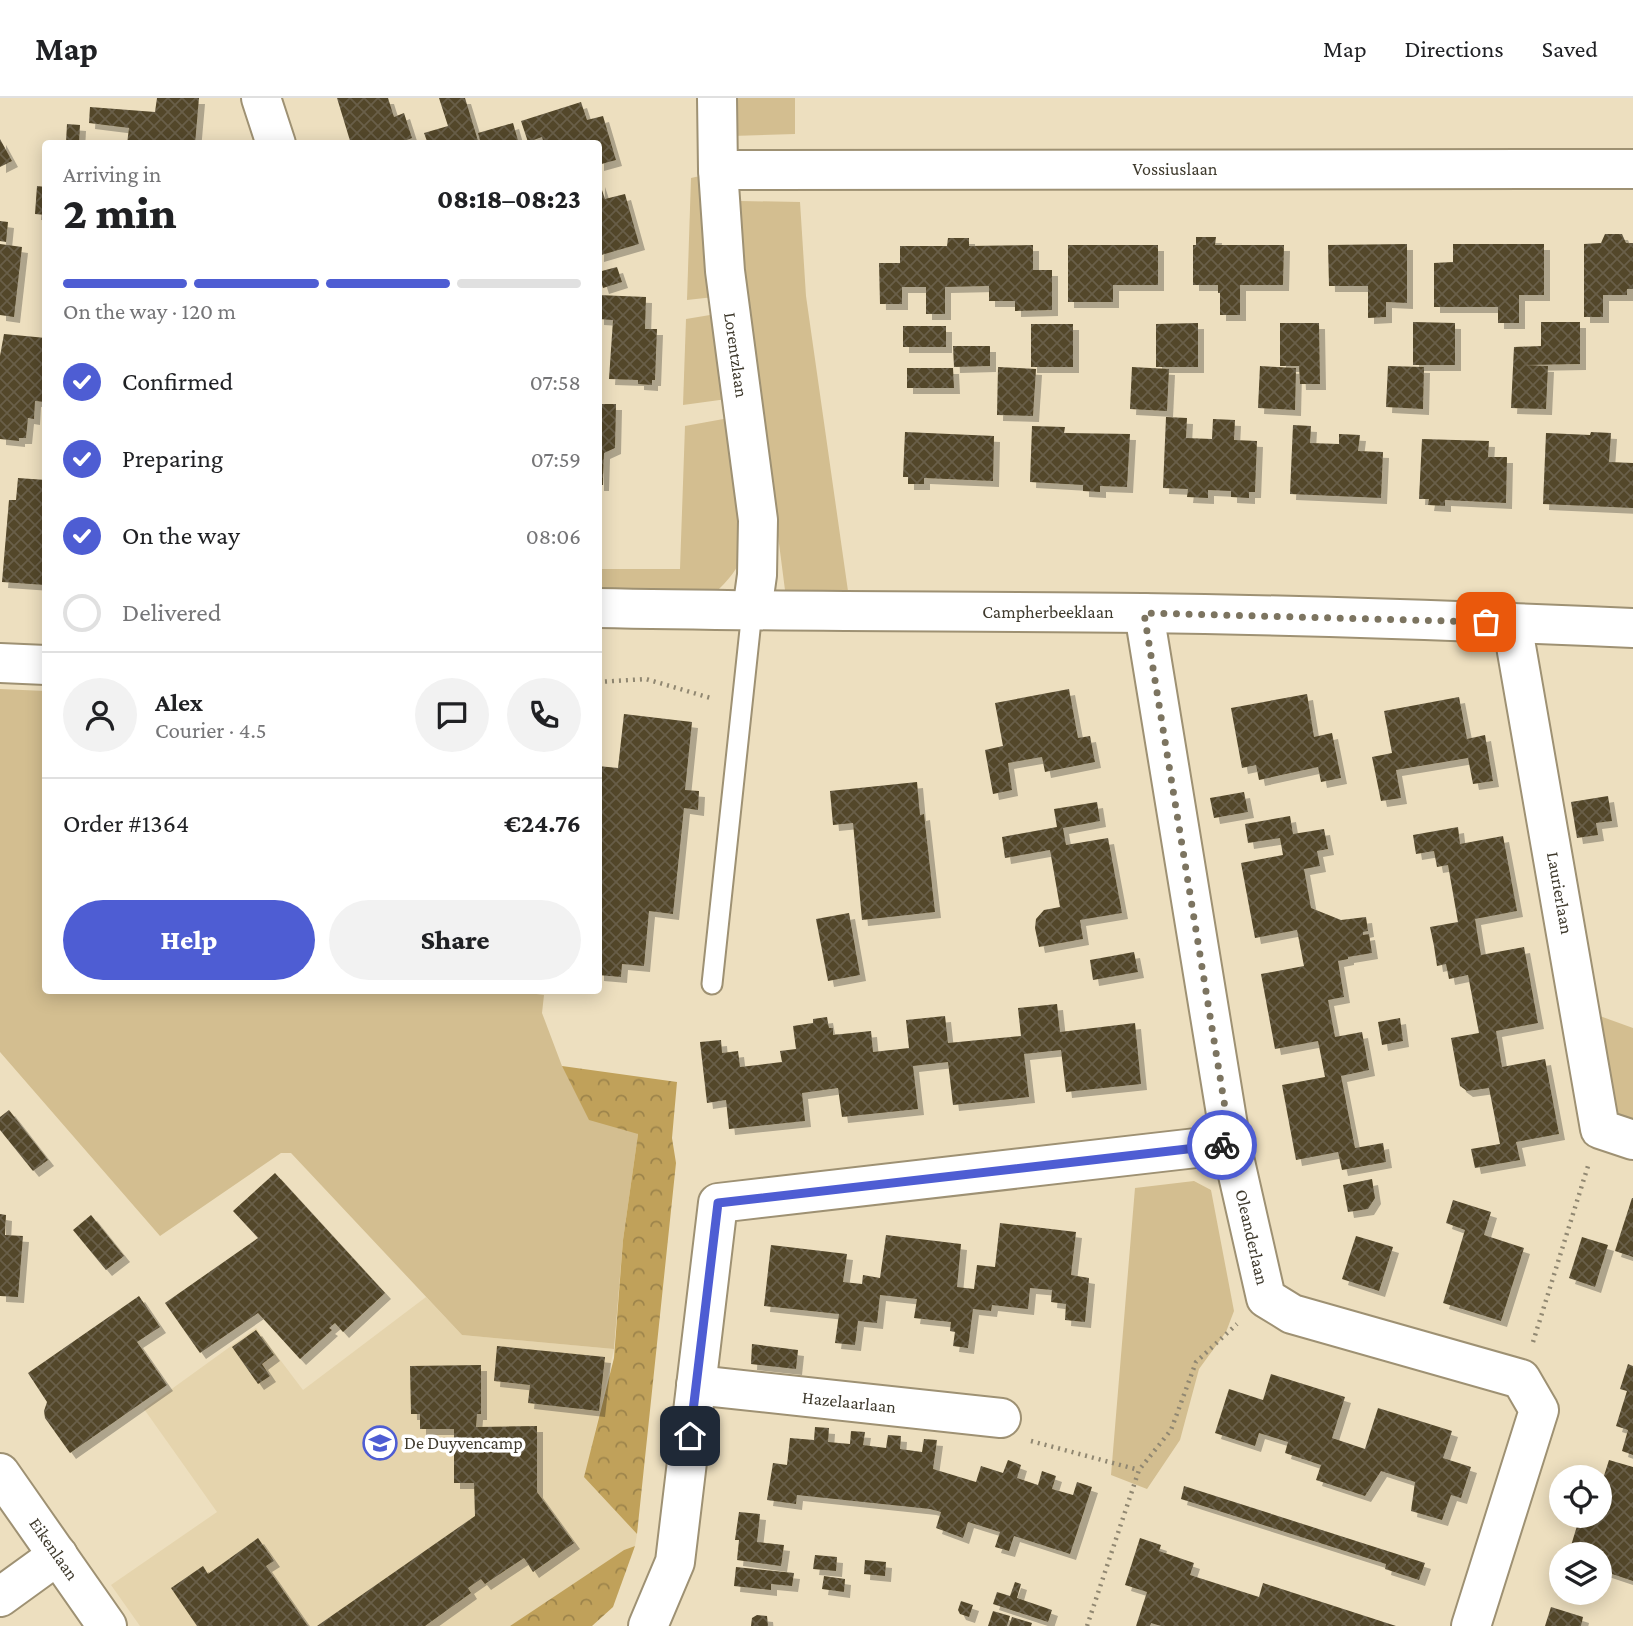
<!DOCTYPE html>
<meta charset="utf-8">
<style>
:root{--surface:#fff;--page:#f2f2f2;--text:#202124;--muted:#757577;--line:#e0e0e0;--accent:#4e5dd3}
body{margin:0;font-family:"Crimson Pro",serif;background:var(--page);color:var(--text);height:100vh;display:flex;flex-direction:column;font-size:26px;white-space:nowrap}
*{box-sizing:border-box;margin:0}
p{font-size:23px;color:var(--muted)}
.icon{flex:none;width:38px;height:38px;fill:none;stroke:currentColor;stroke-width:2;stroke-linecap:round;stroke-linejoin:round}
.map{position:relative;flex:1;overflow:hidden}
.sheet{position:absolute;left:42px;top:42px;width:560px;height:854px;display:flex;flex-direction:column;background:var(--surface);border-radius:7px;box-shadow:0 4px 18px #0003}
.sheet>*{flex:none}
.buttons{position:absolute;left:1549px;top:1367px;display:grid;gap:14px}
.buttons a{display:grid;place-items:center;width:63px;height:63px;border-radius:50%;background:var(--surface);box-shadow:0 4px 18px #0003;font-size:35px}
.pin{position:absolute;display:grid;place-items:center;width:60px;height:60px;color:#fff;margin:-30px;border-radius:14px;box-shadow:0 4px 10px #0006}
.courier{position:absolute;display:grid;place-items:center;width:70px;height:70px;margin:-35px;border:5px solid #4e5dd3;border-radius:50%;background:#fff;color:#222;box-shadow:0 2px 9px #0007}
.headline em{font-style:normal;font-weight:800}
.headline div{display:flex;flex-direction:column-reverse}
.headline{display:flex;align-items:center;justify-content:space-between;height:119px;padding:0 21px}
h1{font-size:46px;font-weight:800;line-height:52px}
.bar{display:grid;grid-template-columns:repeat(4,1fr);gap:10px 7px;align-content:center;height:84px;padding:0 21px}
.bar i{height:9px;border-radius:5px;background:var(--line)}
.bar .active{background:var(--accent)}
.bar p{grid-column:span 4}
.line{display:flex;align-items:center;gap:18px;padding:0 21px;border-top:2px solid var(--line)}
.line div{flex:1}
.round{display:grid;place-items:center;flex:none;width:74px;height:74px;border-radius:37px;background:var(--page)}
ol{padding:0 21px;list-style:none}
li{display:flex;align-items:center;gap:21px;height:77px}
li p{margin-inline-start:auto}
li .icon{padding:7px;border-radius:50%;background:var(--accent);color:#fff;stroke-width:4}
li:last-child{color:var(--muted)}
li i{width:38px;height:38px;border:4px solid var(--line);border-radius:50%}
.cta{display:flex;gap:14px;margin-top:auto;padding:14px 21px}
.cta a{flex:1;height:80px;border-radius:42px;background:var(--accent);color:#fff;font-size:28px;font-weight:800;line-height:80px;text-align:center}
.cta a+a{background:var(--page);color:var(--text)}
header{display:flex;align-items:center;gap:42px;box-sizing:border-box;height:98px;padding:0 35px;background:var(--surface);border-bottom:2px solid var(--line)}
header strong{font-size:33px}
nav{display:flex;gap:38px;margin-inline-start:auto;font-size:24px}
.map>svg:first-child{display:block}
.built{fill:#e5d4ad}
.green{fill:#d3be90}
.forest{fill:url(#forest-crowns)}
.building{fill:url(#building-cross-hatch);filter:url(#shadow)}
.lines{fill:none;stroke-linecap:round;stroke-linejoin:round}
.lane-casing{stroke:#9e9173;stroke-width:23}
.street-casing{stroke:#9e9173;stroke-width:42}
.secondary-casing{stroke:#9e9173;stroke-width:42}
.path{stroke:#908771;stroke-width:4.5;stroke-dasharray:2 5;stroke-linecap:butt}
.lane{stroke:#fff;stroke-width:19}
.street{stroke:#fff;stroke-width:38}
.secondary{stroke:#fff;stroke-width:38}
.done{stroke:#7c7460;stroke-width:7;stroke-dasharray:0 12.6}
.route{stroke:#4e5dd3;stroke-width:9}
.labels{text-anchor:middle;stroke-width:7;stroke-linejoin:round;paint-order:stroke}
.street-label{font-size:18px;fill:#3f3a2d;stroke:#fff}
.poi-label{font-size:18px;fill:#3f3a2d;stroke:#fff;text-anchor:start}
</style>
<header>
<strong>Map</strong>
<nav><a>Map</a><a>Directions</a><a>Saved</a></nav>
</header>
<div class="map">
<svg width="1633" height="1528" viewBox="0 0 1633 1528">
<defs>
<pattern id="forest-crowns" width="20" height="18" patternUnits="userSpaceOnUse" patternTransform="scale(1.75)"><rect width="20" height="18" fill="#c0a15a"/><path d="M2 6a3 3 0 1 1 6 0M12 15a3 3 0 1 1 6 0" fill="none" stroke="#9d844b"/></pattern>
<pattern id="building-cross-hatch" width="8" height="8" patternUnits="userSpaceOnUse" patternTransform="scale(1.75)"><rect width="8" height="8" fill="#52462a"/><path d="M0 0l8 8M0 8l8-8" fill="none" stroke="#695f48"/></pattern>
<filter id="shadow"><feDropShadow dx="6" dy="6" stdDeviation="0" flood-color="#0004"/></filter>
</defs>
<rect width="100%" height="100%" fill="#eddfbf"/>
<path class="built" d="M426 1199 462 1237 614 1251 585 1379 637 1436 635 1448 624 1452 510 1528H140L111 1487 217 1414 144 1311 256 1230 303 1292Z"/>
<g class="green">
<path d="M728 0H795V36L732 38Z"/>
<path d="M700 78 714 199 687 202 691 80Z"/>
<path d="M740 103 800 104 806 198 848 493 785 492 748 205Z"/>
<path d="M716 216 727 301 683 307 686 221Z"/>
<path d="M729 320C734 357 751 437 737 469 732 478 723 487 716 494L599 495 598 471H680L685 328Z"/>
<path d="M0 591 45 593 46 892H507L544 897 542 915 562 968 638 1036 623 1142 614 1251 462 1237 291 1055H281L160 1138 0 954Z"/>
<path d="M1597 917 1633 930V1030L1611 1018Z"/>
<path d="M1194 1083 1211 1092 1234 1213 1226 1234 1199 1271 1180 1342 1147 1391 1111 1377 1135 1090Z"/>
</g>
<g class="forest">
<path d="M562 968 677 984 672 1040 676 1065 637 1436 584 1379 614 1260 623 1142 638 1036 589 1022Z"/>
<path d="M635 1448 613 1509 592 1528H510L624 1452Z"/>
</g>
<g class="building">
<path d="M157 0H199L195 46H127L129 30 89 25 90 9 155 14Z"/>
<path d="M337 0H388L394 19 404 15 412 40 396 46H351Z"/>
<path d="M439 0H465L479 46H428L424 35 448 28Z"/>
<path d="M581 4 587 22 603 18 616 62 598 67V46H544L542 39 528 44 521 23Z"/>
<path d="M513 25 519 46H481L478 35Z"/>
<path d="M67 26 80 27 79 45 66 44Z"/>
<path d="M0 41 12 63 0 69Z"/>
<path d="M599 83 605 101 625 96 639 146 598 158Z"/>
<path d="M37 88 46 89V117L35 116Z"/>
<path d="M0 123 8 124 6 144 0 143Z"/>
<path d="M1605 136H1622L1626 145H1633V191H1627V197H1603V219H1584V146L1601 145Z"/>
<path d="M1196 139H1216L1215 147H1284L1283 187H1240V217H1220V195H1218V187H1193V147H1196Z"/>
<path d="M948 140H969V148L1033 147V172H1052V212L1015 213V203H989V188L945 189V216H926V189H902V206H880L879 165H900V148H947Z"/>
<path d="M0 146 22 149 14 219 0 217Z"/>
<path d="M1407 146V205L1386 204V219L1368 220V188H1329L1328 147Z"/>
<path d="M1453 146H1544V197H1519V225H1498V209H1434V165L1453 164Z"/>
<path d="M1068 147H1158V187H1113V204H1068Z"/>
<path d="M617 169 622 184 603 190 598 174Z"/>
<path d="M598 197 646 199 645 231H657L655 282H652V287L638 286V282L609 281 613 222 598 221Z"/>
<path d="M1413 224 1455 225V267H1413Z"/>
<path d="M1541 224H1580V266L1525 267 1548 268 1546 311 1511 310 1514 249 1541 248Z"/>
<path d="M1198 225V269H1156V226Z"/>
<path d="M1280 225H1319L1320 286H1300L1299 268H1280Z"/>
<rect x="1031" y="226" width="42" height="43"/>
<rect x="903" y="228" width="43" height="21"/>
<path d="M4 236 46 240 45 304 35 303 34 321 28 320 26 340H19V343L0 341V258Z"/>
<path d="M953 248H990V268L954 269Z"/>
<path d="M1260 268 1296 270 1295 312 1258 310Z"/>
<path d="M1388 268 1424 269 1423 311 1386 309Z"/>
<path d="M998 269 1036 271 1033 318 997 317Z"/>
<path d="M1132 269 1169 271 1167 313 1130 311Z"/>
<path d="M907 270H953L954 290H907Z"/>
<path d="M598 306H616L615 350 604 355 603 387H598Z"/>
<path d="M1166 319 1187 320 1186 340 1212 341 1213 321 1235 322 1234 342 1257 343 1255 394H1249V400L1231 399V393L1208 392V400L1187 399 1188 391 1163 390Z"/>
<path d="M1293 327 1311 328 1310 345 1339 346V336L1360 337 1358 353 1383 354 1381 400 1290 396Z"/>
<path d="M1032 328 1065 329 1064 335 1130 336 1127 389 1100 388V394L1083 393V387L1030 384Z"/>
<path d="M905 334 994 338 993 383 924 380V386H908V379H903Z"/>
<path d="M1591 334 1611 335 1609 364 1633 365V410L1543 406 1546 335 1590 337Z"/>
<path d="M1422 341 1489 343 1488 359H1507L1506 405 1445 402V408L1428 407 1429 401H1419Z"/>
<path d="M18 380 46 382 45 487 2 484 9 402H16Z"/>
<path d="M1069 591 1078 640 1090 638 1095 664 1045 674 1042 659 1008 665 1012 692 993 696 985 652 1003 648 995 605Z"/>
<path d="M1307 596 1314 639 1332 635 1341 680 1321 684 1318 669 1259 682 1256 667 1242 670 1231 610Z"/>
<path d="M1459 599 1467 641 1485 637 1493 683 1473 686 1468 660 1396 672 1401 700 1381 703 1372 659 1392 655 1384 613Z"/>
<path d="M624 616 692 624 685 692 699 693 698 712 684 710 673 816 649 813 644 868 622 866 621 879 598 877V668L618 670Z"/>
<path d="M917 684 920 717 924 716 935 814 862 822 853 725 833 727 830 693Z"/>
<path d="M1244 694 1248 714 1214 720 1210 700Z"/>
<path d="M1608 698 1612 723 1596 725 1598 737 1577 740 1571 704Z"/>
<path d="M1097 704 1100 723 1063 730 1066 747 1108 740 1122 815 1080 822 1083 841 1039 849 1035 830 1036 821 1044 812 1060 809 1050 752 1005 760 1002 739 1057 729 1054 711Z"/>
<path d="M1290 718 1293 736 1324 731 1328 751 1317 753 1320 768 1304 771 1311 810 1341 822 1366 819 1368 833 1363 834V837L1369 836 1372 855 1348 859V861L1338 863 1344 899 1328 902 1335 939 1362 934 1369 972 1341 978 1355 1050 1383 1045 1386 1064 1342 1072 1338 1054 1296 1062 1282 987 1325 979 1318 943 1275 951 1261 876 1304 868 1297 832 1255 840 1241 765 1283 757 1280 740 1248 745 1245 726Z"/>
<path d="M1458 729 1460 746 1503 738 1517 813 1475 821 1478 840 1481 857 1524 849 1538 925 1496 933 1502 969 1545 961 1559 1036 1516 1044 1520 1062 1475 1070 1471 1051 1500 1046 1489 990 1467 993 1460 988 1451 940 1479 935 1468 877 1449 881 1446 866 1437 868 1434 848 1430 829 1458 824 1448 767 1437 769 1434 753 1416 756 1413 737Z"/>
<path d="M849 815 860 877 828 883 816 821Z"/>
<path d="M1134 854 1138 874 1093 882 1090 862Z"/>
<path d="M1057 906 1060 934 1135 925 1141 986 1066 994 1061 952 1024 956 1029 999 953 1007 948 964 913 968 918 1011 842 1019 838 990 802 995 805 1023 729 1031 726 1002 707 1005 700 944 721 942 722 955 738 953 740 969 782 964 780 953 796 951 793 928 813 925V921L827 919 829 930H833V937L871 933 873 954 909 950 906 922 945 918 948 945 1021 938 1018 910Z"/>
<path d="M1400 920 1403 943 1382 947 1378 924Z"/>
<path d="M9 1012 48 1062 33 1073 0 1032V1019Z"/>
<path d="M275 1075 385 1195 343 1234 335 1225 329 1230 332 1232 300 1261 258 1215 200 1255 165 1205 258 1140 233 1113Z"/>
<path d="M1372 1081 1375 1100 1368 1111 1348 1114 1343 1087Z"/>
<path d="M1632 1100H1633V1159L1615 1153Z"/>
<path d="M1453 1102 1491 1114 1484 1137 1524 1150 1501 1223 1443 1205 1465 1132 1446 1125Z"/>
<path d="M0 1116 6 1117 5 1137 23 1138 18 1199 0 1198Z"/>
<path d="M91 1117 124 1158 106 1172 73 1132Z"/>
<path d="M1000 1125 1076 1134 1071 1177 1089 1180 1085 1224 1065 1222 1066 1206 1051 1204 1052 1192 1030 1190 1028 1211 992 1207 991 1213 973 1211 968 1250 953 1248 955 1234 950 1233 951 1224 914 1220 917 1201 880 1197 877 1225 858 1223 855 1247 835 1245 839 1216 764 1208 771 1147 847 1156 843 1184 862 1186 863 1177 880 1180 886 1137 961 1146 957 1189 974 1191 977 1167 995 1169Z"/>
<path d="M1356 1138 1393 1149 1379 1193 1342 1181Z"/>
<path d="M1582 1139 1608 1147 1595 1189 1569 1180Z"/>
<path d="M139 1198 160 1229 137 1244 167 1287 70 1355 45 1320 44 1313 47 1304 28 1275Z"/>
<path d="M256 1232 274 1257 262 1266 270 1278 258 1286 232 1249Z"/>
<path d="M752 1246 798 1252 796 1271 751 1266Z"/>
<path d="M497 1248 605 1259 599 1313 528 1305 530 1287 494 1283Z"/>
<path d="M1628 1266 1633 1268V1357L1622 1353 1628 1332 1616 1328 1627 1293 1620 1291Z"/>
<path d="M481 1267V1316H477L476 1329 537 1328V1394L574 1445 533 1474 524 1460 485 1486 481 1481 468 1490 471 1495 425 1528H317L475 1418 474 1385H454V1331H420V1316H411L410 1268Z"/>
<path d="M1271 1276 1345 1299 1332 1340 1365 1351 1378 1310 1452 1333 1443 1360 1471 1369 1461 1400 1451 1397 1442 1422 1411 1413 1415 1384 1381 1373 1365 1398 1316 1382 1321 1367 1285 1355 1288 1344 1259 1335 1255 1348 1215 1335 1229 1291 1263 1302Z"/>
<path d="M815 1329 829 1330 828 1344 850 1346 851 1333 865 1334 863 1347 886 1350 888 1337 901 1338 900 1351 922 1354 924 1341 937 1342 933 1371 976 1384 981 1368 1003 1375 1008 1362 1021 1367 1017 1380 1038 1387 1042 1373 1056 1378 1052 1391 1073 1397 1077 1384 1092 1389 1070 1456 1014 1438 1009 1453 995 1449 1000 1434 968 1424 963 1440 936 1430 941 1414 930 1411 797 1397 796 1406 767 1402 773 1365 787 1367 790 1340 814 1342Z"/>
<path d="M1609 1362 1633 1369V1483L1600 1472V1456H1587L1570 1451 1580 1418H1600V1383L1602 1384Z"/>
<path d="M1184 1388 1425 1465 1419 1482 1385 1471 1386 1466 1181 1401Z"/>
<path d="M739 1414 760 1416 757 1444 784 1447 781 1468 737 1462 739 1442H735Z"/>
<path d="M258 1440 274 1463 266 1468 308 1528H197L171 1490 203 1468 208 1476Z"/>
<path d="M1140 1440 1161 1447 1159 1453 1194 1465 1190 1477 1259 1499 1263 1485 1396 1528H1161L1151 1525 1150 1528H1136L1147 1494 1125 1487Z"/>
<path d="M815 1457 837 1459 836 1473 813 1471Z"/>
<path d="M865 1462 886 1464 885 1478 864 1476Z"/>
<path d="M736 1469 794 1475 792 1488 771 1486V1492L734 1488Z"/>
<path d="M824 1478 845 1481 844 1494 822 1491Z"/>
<path d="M1015 1484 1021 1486 1017 1500 1052 1512 1048 1524 993 1506 997 1494 1010 1498Z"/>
<path d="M961 1503 973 1507 969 1519 960 1516 958 1512Z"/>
<path d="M1551 1509 1583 1519 1581 1528H1545Z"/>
<path d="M993 1513 1010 1518 1007 1528H988Z"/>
<path d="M757 1517 767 1518 768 1528H751L752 1520Z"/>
<path d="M1012 1519 1032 1525 1031 1528H1009Z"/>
</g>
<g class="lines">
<defs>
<path id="lane" d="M712 886 752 513"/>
<g id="street">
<path d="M261 0 276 46"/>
<path d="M717 0 718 72 725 173 758 422 757 477 752 513"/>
<path d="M718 72 1633 71"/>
<path d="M1144 515 1231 1046 1266 1200 1292 1216 1521 1281 1539 1312 1471 1528"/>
<path d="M1512 525 1600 1031 1633 1042"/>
<path d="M696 1287 1001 1320"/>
<path d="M0 1375 107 1528"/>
<path d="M0 1499 58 1457"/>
<path d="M648 1528 675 1464 718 1105 1231 1046"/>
</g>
<g id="secondary">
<path d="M598 510C780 514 961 513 1142 515 1306 517 1470 523 1633 530"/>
<path d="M0 565 46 567"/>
</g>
</defs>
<use href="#lane" class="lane-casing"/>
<use href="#street" class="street-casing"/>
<use href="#secondary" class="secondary-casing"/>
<g class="path">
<path d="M598 584 646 581 714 601"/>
<path d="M1533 1244 1588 1068"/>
<path d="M1031 1343 1139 1372"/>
<path d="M1087 1528 1139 1372 1171 1332 1196 1264 1237 1226"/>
</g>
<use href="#lane" class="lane"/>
<use href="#street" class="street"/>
<use href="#secondary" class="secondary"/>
</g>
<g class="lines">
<path class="done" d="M1222 1047 1231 1046 1144 515 1486 524"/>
<path class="route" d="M690 1338 718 1105 1222 1047"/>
</g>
<defs>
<symbol id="school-ring" viewBox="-11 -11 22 22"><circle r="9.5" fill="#fff" stroke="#4e5dd3" stroke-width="1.5"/><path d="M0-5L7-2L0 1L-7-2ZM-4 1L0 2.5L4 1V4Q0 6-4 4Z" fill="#4e5dd3"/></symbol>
</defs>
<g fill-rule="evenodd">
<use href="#school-ring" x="361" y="1326" width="38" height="38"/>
</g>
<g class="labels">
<g class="street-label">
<text x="1175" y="77">Vossiuslaan</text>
<text transform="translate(736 257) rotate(82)" y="6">Lorentzlaan</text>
<text x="1048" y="520">Campherbeeklaan</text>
<text transform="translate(1560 795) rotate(80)" y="6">Laurierlaan</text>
<text transform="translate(1252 1139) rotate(77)" y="6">Oleanderlaan</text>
<text transform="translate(849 1304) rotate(6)" y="6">Hazelaarlaan</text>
<text transform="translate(54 1451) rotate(55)" y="6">Eikenlaan</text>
</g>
<g class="poi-label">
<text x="404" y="1351">De Duyvencamp</text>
</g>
</g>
</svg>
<div class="buttons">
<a><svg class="icon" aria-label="locate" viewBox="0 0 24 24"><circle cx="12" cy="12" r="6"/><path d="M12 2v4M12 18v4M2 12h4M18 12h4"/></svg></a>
<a><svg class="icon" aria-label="layers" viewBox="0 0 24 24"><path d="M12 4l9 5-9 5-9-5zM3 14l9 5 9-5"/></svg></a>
</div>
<div class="pin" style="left:1486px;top:524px;background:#ea580c"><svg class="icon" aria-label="bag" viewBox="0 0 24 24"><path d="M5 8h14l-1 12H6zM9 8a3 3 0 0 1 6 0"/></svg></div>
<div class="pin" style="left:690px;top:1338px;background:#1f2937"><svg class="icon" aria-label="home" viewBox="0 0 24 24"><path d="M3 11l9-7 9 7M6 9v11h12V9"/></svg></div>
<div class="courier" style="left:1222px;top:1047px"><svg class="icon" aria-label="bike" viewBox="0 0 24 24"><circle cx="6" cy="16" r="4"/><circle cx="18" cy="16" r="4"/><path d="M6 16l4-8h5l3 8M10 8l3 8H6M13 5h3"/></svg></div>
<section class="sheet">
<div class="headline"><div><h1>2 min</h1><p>Arriving in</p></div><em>08:18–08:23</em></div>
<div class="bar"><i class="active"></i><i class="active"></i><i class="active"></i><i></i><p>On the way · 120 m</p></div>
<ol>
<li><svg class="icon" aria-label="check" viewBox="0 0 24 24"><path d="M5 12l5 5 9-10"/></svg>Confirmed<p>07:58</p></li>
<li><svg class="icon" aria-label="check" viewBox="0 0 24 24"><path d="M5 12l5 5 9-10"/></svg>Preparing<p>07:59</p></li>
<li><svg class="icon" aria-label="check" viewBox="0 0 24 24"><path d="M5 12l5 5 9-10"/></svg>On the way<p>08:06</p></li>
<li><i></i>Delivered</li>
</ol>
<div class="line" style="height:126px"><a class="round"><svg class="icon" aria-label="person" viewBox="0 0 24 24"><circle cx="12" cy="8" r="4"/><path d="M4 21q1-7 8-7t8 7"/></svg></a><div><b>Alex</b><p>Courier · 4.5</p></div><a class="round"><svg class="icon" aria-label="chat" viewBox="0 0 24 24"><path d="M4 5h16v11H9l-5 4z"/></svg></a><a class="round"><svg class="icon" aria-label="phone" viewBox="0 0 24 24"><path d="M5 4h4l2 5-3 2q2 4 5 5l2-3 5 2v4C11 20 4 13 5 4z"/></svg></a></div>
<div class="line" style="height:91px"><div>Order #1364</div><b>€24.76</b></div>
<div class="cta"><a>Help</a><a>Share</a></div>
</section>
</div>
